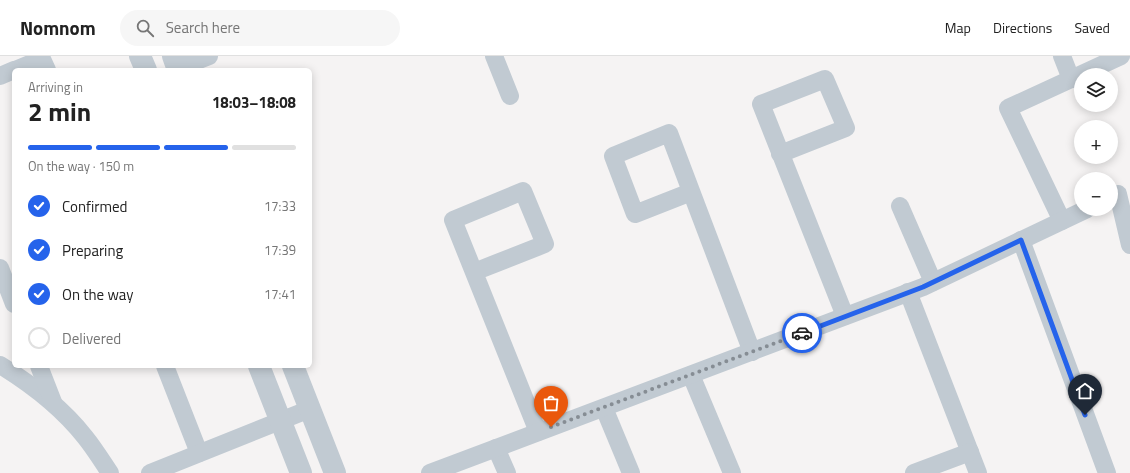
<!DOCTYPE html>
<meta charset="utf-8">
<style>
:root{--surface:#fff;--page:#f6f6f6;--text:#222;--muted:#767676;--line:#e0e0e0;--accent:#2563eb}
body{margin:0;font-family:"Titillium Web",sans-serif;background:var(--page);color:var(--text);height:100vh;display:flex;flex-direction:column;font-size:15px;white-space:nowrap}
*{box-sizing:border-box;margin:0}
p{font-size:13px;color:var(--muted)}
.icon{flex:none;width:22px;height:22px;fill:none;stroke:currentColor;stroke-width:2;stroke-linecap:round;stroke-linejoin:round}
.map{position:relative;flex:1;overflow:hidden}
.side{position:absolute;left:12px;top:12px;width:300px;height:300px;display:flex;flex-direction:column;background:var(--surface);border-radius:6px;box-shadow:0 2px 10px #0003}
.side>*{flex:none}
.controls{position:absolute;left:1074px;top:12px;display:grid;gap:8px}
.controls a{display:grid;place-items:center;width:44px;height:44px;border-radius:50%;background:var(--surface);box-shadow:0 2px 10px #0003;font-size:20px}
.pin{position:absolute;display:grid;place-items:center;width:34px;height:34px;color:#fff;margin:-41px -17px;border-radius:50% 50% 50% 0;rotate:-45deg;box-shadow:0 0 4px #0007}
.pin .icon{rotate:45deg}
.courier{position:absolute;display:grid;place-items:center;width:40px;height:40px;margin:-20px;border:3px solid #2563eb;border-radius:50%;background:#fff;color:#222;box-shadow:0 1px 5px #0007}
.summary em{font-style:normal;font-weight:700}
.summary div{display:flex;flex-direction:column-reverse}
.summary{display:flex;align-items:center;justify-content:space-between;height:68px;padding:0 16px}
h1{font-size:26px;font-weight:700;line-height:30px}
.bar{display:grid;grid-template-columns:repeat(4,1fr);gap:6px 4px;align-content:center;height:48px;padding:0 16px}
.bar i{height:5px;border-radius:3px;background:var(--line)}
.bar .current{background:var(--accent)}
.bar p{grid-column:span 4}
ol{padding:0 16px;list-style:none}
li{display:flex;align-items:center;gap:12px;height:44px}
li p{margin-inline-start:auto}
li .icon{padding:4px;border-radius:50%;background:var(--accent);color:#fff;stroke-width:4}
li:last-child{color:var(--muted)}
li i{width:22px;height:22px;border:2px solid var(--line);border-radius:50%}
header{display:flex;align-items:center;gap:24px;box-sizing:border-box;height:56px;padding:0 20px;background:var(--surface);border-bottom:1px solid var(--line)}
header strong{font-size:19px}
nav{display:flex;gap:22px;margin-inline-start:auto;font-size:14px}
.search{width:280px;height:36px;background:var(--page);display:flex;align-items:center;gap:10px;box-sizing:border-box;padding:0 14px;border-radius:22px;color:var(--muted);font-size:15px}
.map>svg:first-child{display:block}
.lines{fill:none;stroke-linecap:round;stroke-linejoin:round}
.minor{stroke:#c1cad2;stroke-width:18}
.tertiary{stroke:#c1cad2;stroke-width:22}
.done{stroke:#868d94;stroke-width:4;stroke-dasharray:0 7.2}
.route{stroke:#2563eb;stroke-width:5}
</style>
<header>
<strong>Nomnom</strong>
<div class="search"><svg class="icon" aria-label="search" viewBox="0 0 24 24"><circle cx="10" cy="10" r="6"/><path d="M15 15l6 6"/></svg>Search here</div>
<nav><a>Map</a><a>Directions</a><a>Saved</a></nav>
</header>
<div class="map">
<svg width="1130" height="417" viewBox="0 0 1130 417">
<rect width="100%" height="100%" fill="#f5f3f3"/>
<g class="lines">
<g class="minor">
<path d="M494 0 510 40"/>
<path d="M1062 0 1071 23"/>
<path d="M178 12 209 0"/>
<path d="M15 14 42 3 47 14"/>
<path d="M0 20 14 14"/>
<path d="M780 98 846 72 825 23 761 48 845 260"/>
<path d="M691 136 635 158 613 100 669 77 752 296"/>
<path d="M1118 138 1130 189"/>
<path d="M900 150 933 226"/>
<path d="M1062 165 1008 52 1121 0"/>
<path d="M1021 184 1107 417"/>
<path d="M0 212 14 248"/>
<path d="M474 216 545 188 523 135 453 164 538 376"/>
<path d="M908 236 978 417"/>
<path d="M0 309C31 328 62 352 85 381 94 392 102 405 110 417"/>
<path d="M39 310 53 346"/>
<path d="M165 310 199 397"/>
<path d="M691 319 732 417"/>
<path d="M604 352 631 417"/>
<path d="M496 392 507 417"/>
<path d="M150 417 310 353"/>
<path d="M430 417 923 231 1087 153"/>
<path d="M914 417 970 396"/>
</g>
<g class="tertiary">
<path d="M140 0 146 14"/>
<path d="M173 0 178 14"/>
<path d="M259 310 301 417"/>
<path d="M293 310 335 417"/>
</g>
</g>
<g class="lines">
<path class="done" d="M551 371 802 277"/>
<path class="route" d="M802 277 923 231 1021 184 1085 359"/>
</g>
</svg>
<div class="controls">
<a><svg class="icon" aria-label="layers" viewBox="0 0 24 24"><path d="M12 4l9 5-9 5-9-5zM3 14l9 5 9-5"/></svg></a>
<a>+</a>
<a>−</a>
</div>
<div class="pin" style="left:551px;top:371px;background:#ea580c"><svg class="icon" aria-label="bag" viewBox="0 0 24 24"><path d="M5 8h14l-1 12H6zM9 8a3 3 0 0 1 6 0"/></svg></div>
<div class="pin" style="left:1085px;top:359px;background:#1f2937"><svg class="icon" aria-label="home" viewBox="0 0 24 24"><path d="M3 11l9-7 9 7M6 9v11h12V9"/></svg></div>
<div class="courier" style="left:802px;top:277px"><svg class="icon" aria-label="car" viewBox="0 0 24 24"><path d="M5 17H2v-5l4-1 3-4h7l3 4 3 1v5h-3M9 17h6M6 11h13"/><circle cx="7" cy="17" r="2"/><circle cx="17" cy="17" r="2"/></svg></div>
<section class="side">
<div class="summary"><div><h1>2 min</h1><p>Arriving in</p></div><em>18:03–18:08</em></div>
<div class="bar"><i class="current"></i><i class="current"></i><i class="current"></i><i></i><p>On the way · 150 m</p></div>
<ol>
<li><svg class="icon" aria-label="check" viewBox="0 0 24 24"><path d="M5 12l5 5 9-10"/></svg>Confirmed<p>17:33</p></li>
<li><svg class="icon" aria-label="check" viewBox="0 0 24 24"><path d="M5 12l5 5 9-10"/></svg>Preparing<p>17:39</p></li>
<li><svg class="icon" aria-label="check" viewBox="0 0 24 24"><path d="M5 12l5 5 9-10"/></svg>On the way<p>17:41</p></li>
<li><i></i>Delivered</li>
</ol>
</section>
</div>
